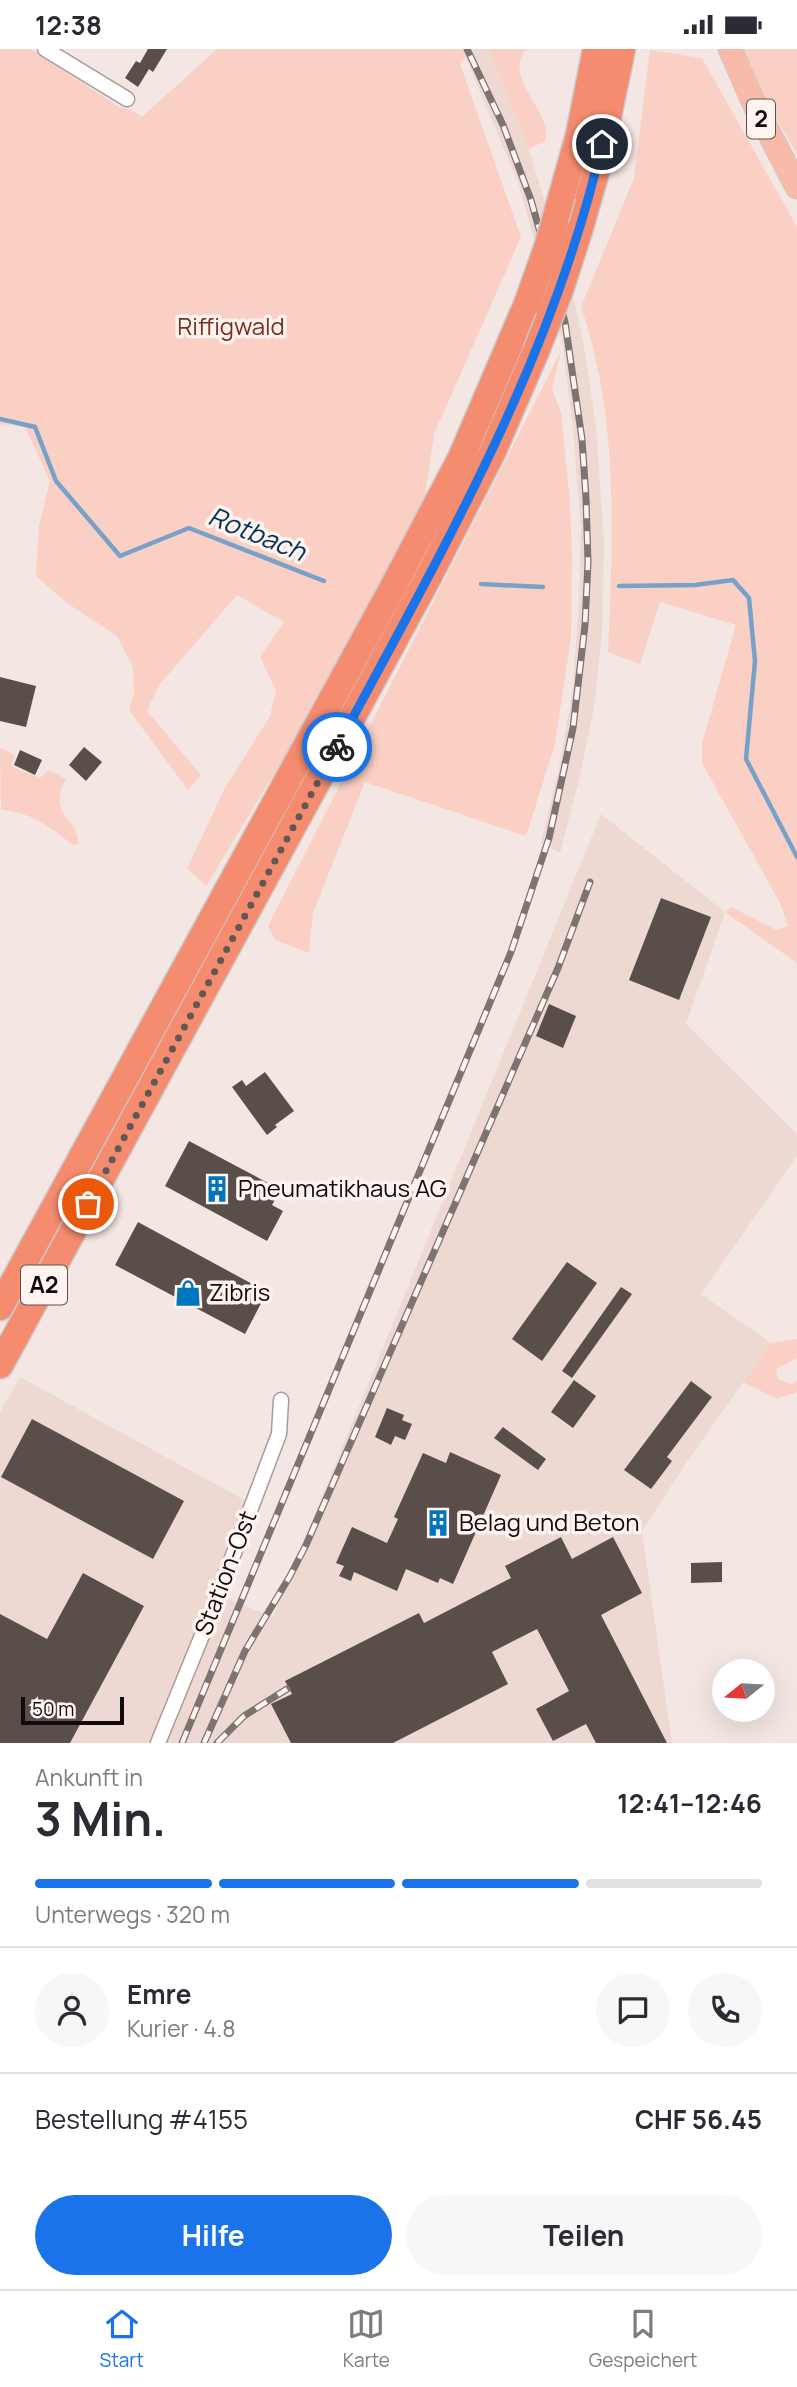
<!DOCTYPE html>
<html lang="de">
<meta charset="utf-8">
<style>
:root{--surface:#fff;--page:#f7f7f7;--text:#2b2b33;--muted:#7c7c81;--line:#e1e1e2;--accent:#1a73e8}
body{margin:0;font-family:Manrope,sans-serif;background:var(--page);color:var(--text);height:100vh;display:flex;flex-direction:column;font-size:26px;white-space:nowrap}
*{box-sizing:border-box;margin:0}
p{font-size:23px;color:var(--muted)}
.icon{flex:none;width:38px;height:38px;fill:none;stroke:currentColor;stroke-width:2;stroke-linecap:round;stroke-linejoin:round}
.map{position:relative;height:1694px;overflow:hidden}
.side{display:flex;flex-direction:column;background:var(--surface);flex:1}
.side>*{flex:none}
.needle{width:46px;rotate:252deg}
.buttons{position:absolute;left:712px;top:1610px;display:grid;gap:14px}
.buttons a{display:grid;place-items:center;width:63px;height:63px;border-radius:50%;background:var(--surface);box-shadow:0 7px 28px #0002;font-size:35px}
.scale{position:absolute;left:21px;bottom:18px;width:103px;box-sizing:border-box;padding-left:7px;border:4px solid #100b0a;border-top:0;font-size:19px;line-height:24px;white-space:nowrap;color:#100b0a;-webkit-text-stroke:5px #fff3f0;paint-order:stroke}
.pin{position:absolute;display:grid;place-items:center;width:60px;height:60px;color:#fff;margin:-30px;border:4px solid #fff;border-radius:50%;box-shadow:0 2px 7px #0007}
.courier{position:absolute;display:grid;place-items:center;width:70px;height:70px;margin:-35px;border:5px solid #1a73e8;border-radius:50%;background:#fff;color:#222;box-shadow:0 2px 9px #0007}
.headline em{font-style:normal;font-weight:700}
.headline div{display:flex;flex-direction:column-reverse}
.headline{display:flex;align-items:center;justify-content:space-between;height:119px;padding:0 35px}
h1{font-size:46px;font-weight:700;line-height:52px}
.bar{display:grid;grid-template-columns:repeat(4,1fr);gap:10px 7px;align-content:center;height:84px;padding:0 35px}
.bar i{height:9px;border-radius:5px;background:var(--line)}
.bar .current{background:var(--accent)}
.bar p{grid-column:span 4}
.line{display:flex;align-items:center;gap:18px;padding:0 35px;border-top:2px solid var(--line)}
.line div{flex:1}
.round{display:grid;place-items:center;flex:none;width:74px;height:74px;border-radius:37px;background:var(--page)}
.action{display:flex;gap:14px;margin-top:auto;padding:14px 35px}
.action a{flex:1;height:80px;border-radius:42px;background:var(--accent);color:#fff;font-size:28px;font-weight:700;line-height:80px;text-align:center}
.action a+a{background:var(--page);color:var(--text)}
.status{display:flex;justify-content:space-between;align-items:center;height:49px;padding:0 35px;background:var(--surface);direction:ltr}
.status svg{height:19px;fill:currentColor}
.dock{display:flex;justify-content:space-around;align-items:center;height:98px;border-top:2px solid var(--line);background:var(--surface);font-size:19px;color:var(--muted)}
.dock a{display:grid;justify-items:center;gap:4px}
.dock .current{color:var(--accent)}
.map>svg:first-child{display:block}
.built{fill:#eed9d2}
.green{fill:#fad0c4}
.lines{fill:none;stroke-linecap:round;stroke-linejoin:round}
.stream{stroke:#77a1c8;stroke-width:4.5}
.building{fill:#5a4e4b}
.minor-casing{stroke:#a99c98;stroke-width:17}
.primary-casing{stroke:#cac9c9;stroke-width:25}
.motorway-casing{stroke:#cac9c9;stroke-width:29}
.minor{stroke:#fff;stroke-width:14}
.primary{stroke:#f9baa9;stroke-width:23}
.motorway{stroke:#f58c6f;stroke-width:26}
.rail-casing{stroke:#7d7371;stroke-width:7}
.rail{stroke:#fff3f0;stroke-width:4.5;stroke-dasharray:13;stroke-linecap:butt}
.motorway-bridge-casing{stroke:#cac9c9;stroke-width:29;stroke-linecap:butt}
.motorway-bridge{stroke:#f58c6f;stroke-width:26}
.done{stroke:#605856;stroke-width:7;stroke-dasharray:0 12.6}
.route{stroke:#1a73e8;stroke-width:9}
.labels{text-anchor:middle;stroke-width:7;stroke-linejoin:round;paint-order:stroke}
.shield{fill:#fff3f0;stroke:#58514f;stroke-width:2}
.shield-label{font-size:23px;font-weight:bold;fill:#100b0a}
.park-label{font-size:24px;fill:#76301d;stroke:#fff3f0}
.poi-label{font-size:24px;fill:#100b0a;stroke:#fff3f0;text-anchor:start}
.street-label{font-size:24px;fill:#100b0a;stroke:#fff3f0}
.water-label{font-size:26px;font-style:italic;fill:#003358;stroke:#fff3f0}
</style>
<div class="status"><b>12:38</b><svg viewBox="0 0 49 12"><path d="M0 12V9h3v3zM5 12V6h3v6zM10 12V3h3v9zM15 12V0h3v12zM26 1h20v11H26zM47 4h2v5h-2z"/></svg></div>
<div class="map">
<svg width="797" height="1694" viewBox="0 0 797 1694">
<rect width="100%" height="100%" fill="#f4e6e2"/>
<g class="built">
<path d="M462 0H488L529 100 575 255 583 292 596 376 604 494 602 583 594 659 579 731 560 804 541 794 559 719 573 638 579 551 581 479 573 380 562 291 518 133Z"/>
<path d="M601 765 725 863 686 975 797 1085V1107L701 1245 771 1294 688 1411 642 1482 672 1694H0V1363L20 1328 257 1458 224 1548 273 1568Z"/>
</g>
<g class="green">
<path d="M0 0H31L119 58 131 61 142 68 217 0H462L466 7 460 15 521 188 434 385 423 460 318 652 206 837 187 819 224 741 270 667 276 641 260 608 284 573 237 546 159 636 147 662 201 726 188 741 129 661 134 645 133 618 117 587 67 554 36 527 39 476 50 432 25 378 0 375Z"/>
<path d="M488 0H527C500 28 555 65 545 92L529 100Z"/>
<path d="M740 0H797V105L745 16Z"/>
<path d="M650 1 702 9 797 178V914L725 863 731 858 776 881 788 877 780 854 702 714V694L736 576 660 553 640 615 608 603C613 488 619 368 581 258L634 129Z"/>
<path d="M561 302 552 340 561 364 570 454 572 507 571 588 555 695 526 787 365 733 313 864 309 904 275 891 268 877Z"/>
<path d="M0 699 15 706 11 717 40 729 48 721 66 730C46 767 79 768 78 795L73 796C51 779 30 762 1 761Z"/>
<path d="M797 1290V1309L776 1320 778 1330 791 1335 797 1332V1343L777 1350 743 1333 771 1294Z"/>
</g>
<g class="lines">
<g class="stream">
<path d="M0 370 35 378 56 432 120 507 189 479 324 532"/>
<path d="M481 535 543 538"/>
<path d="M619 537 695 536 733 531 749 549 755 612 746 710 797 808"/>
</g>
</g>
<g class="building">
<path d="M148 0H167L153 23 149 20 138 38 125 29 136 12 140 14Z"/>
<path d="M0 628 36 637 26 678 0 672Z"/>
<path d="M84 698 102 713 86 732 69 716Z"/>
<path d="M20 701 42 711 35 726 14 716Z"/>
<path d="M661 849 711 868 679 951 629 931Z"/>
<path d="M549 955 576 967 563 999 536 987Z"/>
<path d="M265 1023 294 1062 275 1076 277 1078 267 1086 232 1038 242 1031 246 1037Z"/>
<path d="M189 1092 268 1134 263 1142 276 1149 272 1156 283 1162 267 1192 165 1137Z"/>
<path d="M138 1173 267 1243 245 1285 115 1216Z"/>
<path d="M567 1213 597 1234 542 1312 512 1290Z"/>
<path d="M621 1238 632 1245 572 1329 562 1322Z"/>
<path d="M574 1331 596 1347 573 1379 551 1363Z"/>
<path d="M691 1332 712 1348 667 1408 672 1412 651 1440 624 1421Z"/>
<path d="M387 1359 404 1366 402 1371 412 1375 405 1391 395 1387 391 1396 375 1388Z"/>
<path d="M32 1370 184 1452 153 1510 1 1428Z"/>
<path d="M503 1378 546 1410 538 1421 494 1389Z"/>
<path d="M450 1403 501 1426 453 1535 440 1529 438 1534 406 1520 397 1542 354 1523 351 1532 339 1527 344 1517 336 1514 352 1478 387 1494 398 1470 394 1468 423 1404 446 1414Z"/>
<path d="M561 1488 572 1510 613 1488 642 1544 601 1566 667 1694H596L586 1675 553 1692 536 1660 569 1642 537 1580 492 1603 508 1635 393 1694H291L271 1655 292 1645 285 1632 419 1564 424 1574 511 1529 505 1517Z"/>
<path d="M722 1513V1533L691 1534V1514Z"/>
<path d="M83 1524 144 1557 70 1694H0V1565L47 1590Z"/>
</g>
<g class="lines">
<defs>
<g id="minor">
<path d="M45 0 127 50"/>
<path d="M158 1694 212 1562 279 1385 281 1351"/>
</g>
<path id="primary" d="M730 0 756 59 797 138"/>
<g id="motorway">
<path d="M562 146 579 86 596 0"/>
<path d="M579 182 598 116 622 0"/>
<path d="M0 1258 392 540 461 409 527 255"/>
<path d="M0 1316 429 527 493 402 536 302"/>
</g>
</defs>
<use href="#minor" class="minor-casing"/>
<use href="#primary" class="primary-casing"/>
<use href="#motorway" class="motorway-casing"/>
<use href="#minor" class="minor"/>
<use href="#primary" class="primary"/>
<use href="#motorway" class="motorway"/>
<defs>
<g id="rail">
<path d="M182 1694 511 903 549 789 573 679 585 576 588 513 586 449 582 390 565 273 531 151 503 76 467 0"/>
<path d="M204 1694 245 1602 290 1527 306 1496 558 919 590 833"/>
<path d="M217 1694 244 1667 287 1640"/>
</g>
</defs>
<use href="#rail" class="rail-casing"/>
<use href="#rail" class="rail"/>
<defs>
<g id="motorway-bridge">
<path d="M527 255 548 196 562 146"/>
<path d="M536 302 559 244 579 182"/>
</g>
</defs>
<use href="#motorway-bridge" class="motorway-bridge-casing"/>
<use href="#motorway-bridge" class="motorway-bridge"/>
</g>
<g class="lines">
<path class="done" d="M88 1155 337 698"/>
<path class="route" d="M337 698C441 504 553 311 602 95"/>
</g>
<defs>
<symbol id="building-bare" viewBox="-9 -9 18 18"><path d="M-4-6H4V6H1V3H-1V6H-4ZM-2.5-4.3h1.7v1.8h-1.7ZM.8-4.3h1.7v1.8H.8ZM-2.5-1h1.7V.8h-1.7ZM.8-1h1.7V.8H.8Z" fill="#0075bf" stroke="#fff3f0" stroke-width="2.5" paint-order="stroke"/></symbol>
<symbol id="shop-bare" viewBox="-9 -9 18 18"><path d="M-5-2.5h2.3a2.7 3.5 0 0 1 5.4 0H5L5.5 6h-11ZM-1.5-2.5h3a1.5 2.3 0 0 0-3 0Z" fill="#0075bf" stroke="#fff3f0" stroke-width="2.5" paint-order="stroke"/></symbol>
</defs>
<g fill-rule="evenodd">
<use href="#building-bare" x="198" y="1121" width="38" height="38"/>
<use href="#shop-bare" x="169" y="1225" width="38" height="38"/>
<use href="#building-bare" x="419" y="1455" width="38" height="38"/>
</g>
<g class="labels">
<g class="shield">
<rect x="747" y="50.5" width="28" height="39" rx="5"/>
<rect x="21" y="1216.5" width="46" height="39" rx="5"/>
</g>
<g class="shield-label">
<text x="761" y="78">2</text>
<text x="44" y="1244">A2</text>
</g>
<g class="park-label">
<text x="231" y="286">Riffigwald</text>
</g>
<g class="poi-label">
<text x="238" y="1148">Pneumatikhaus AG</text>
<text x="209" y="1252">Zibris</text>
<text x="459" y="1482">Belag und Beton</text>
</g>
<g class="street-label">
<text transform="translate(226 1524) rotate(-69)" y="8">Station-Ost</text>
</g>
<g class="water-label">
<text transform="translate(257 485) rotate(22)" y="9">Rotbach</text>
</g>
</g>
</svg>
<div class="buttons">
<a><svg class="needle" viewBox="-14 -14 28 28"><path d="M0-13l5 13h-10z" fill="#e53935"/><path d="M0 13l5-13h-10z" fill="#7c7c81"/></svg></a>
</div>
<div class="scale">50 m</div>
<div class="pin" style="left:88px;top:1155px;background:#ea580c"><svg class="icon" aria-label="bag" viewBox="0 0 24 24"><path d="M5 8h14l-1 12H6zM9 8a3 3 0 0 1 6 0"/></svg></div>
<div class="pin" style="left:602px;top:95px;background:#1f2937"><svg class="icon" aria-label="home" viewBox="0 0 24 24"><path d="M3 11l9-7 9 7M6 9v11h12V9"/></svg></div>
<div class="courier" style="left:337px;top:698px"><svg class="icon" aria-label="bike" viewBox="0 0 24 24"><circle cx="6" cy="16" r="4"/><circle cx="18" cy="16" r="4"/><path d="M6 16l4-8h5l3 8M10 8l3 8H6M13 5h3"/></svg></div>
</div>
<section class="side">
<div class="headline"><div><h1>3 Min.</h1><p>Ankunft in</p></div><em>12:41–12:46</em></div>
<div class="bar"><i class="current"></i><i class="current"></i><i class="current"></i><i></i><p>Unterwegs · 320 m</p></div>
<div class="line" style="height:126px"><a class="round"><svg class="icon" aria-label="person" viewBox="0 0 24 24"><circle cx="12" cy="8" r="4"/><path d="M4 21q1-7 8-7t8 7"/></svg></a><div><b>Emre</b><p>Kurier · 4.8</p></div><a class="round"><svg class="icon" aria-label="chat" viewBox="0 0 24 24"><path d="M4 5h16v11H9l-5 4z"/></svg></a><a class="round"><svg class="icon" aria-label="phone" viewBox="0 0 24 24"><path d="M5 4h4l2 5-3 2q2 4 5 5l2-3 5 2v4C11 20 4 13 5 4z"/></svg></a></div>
<div class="line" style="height:91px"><div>Bestellung #4155</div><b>CHF 56.45</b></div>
<div class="action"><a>Hilfe</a><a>Teilen</a></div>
</section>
<nav class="dock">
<a class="current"><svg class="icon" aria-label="home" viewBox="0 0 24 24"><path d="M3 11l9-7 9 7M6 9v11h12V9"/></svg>Start</a>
<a><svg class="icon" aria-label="map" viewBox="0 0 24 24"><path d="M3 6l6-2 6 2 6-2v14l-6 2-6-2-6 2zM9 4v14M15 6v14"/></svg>Karte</a>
<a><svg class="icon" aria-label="saved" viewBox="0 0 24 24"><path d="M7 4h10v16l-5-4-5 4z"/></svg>Gespeichert</a>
</nav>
